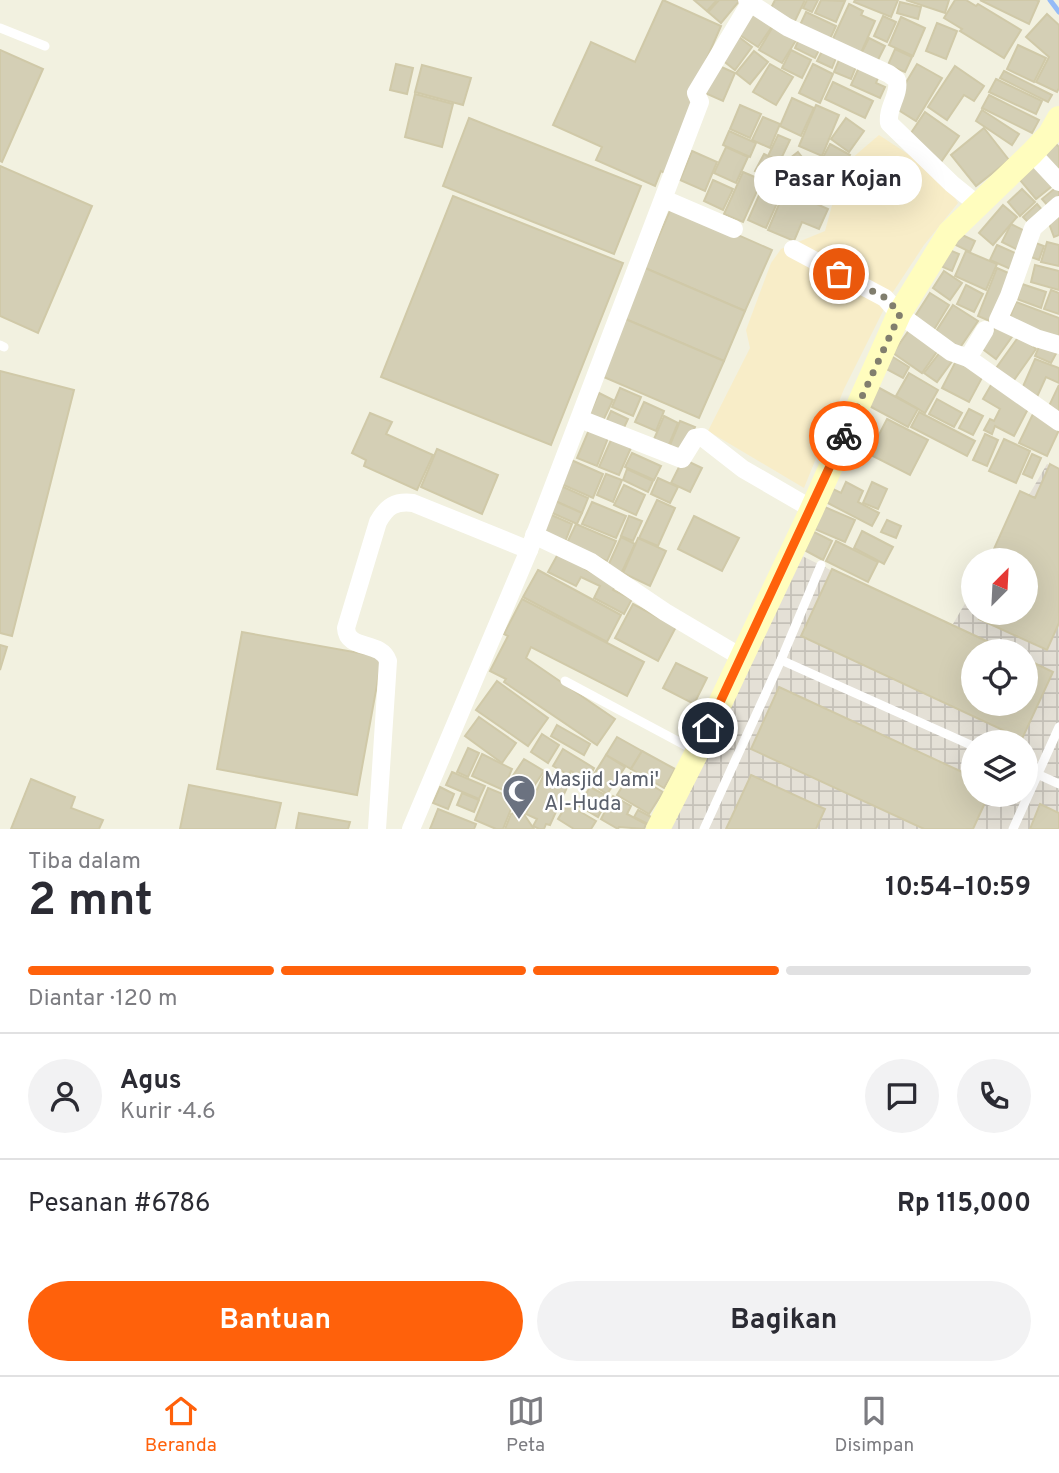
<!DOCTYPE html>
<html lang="id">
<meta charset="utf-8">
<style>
:root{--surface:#fff;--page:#f2f2f3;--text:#2b2b33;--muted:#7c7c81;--line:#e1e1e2;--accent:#ff610b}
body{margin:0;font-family:Overpass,sans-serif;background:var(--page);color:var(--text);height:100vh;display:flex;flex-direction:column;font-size:26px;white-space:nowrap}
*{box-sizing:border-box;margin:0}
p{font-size:23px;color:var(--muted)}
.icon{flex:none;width:38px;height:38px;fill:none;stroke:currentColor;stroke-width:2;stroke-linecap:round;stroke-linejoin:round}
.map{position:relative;height:829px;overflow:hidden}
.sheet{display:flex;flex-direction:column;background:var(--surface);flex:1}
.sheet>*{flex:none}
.needle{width:46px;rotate:24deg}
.controls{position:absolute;left:961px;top:548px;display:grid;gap:14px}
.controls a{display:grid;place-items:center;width:77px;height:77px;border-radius:50%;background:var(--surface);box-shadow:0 7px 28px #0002;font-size:35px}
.pin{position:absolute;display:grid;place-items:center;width:60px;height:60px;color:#fff;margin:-30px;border:4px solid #fff;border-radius:50%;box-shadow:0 2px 7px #0007}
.courier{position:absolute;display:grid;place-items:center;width:70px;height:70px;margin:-35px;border:5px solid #ff610b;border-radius:50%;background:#fff;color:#222;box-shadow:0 2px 9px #0007}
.bubble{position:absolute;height:49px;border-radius:24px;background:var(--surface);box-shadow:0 7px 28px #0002;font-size:23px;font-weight:700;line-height:49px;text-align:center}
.head em{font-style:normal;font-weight:700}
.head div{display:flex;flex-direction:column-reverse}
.head{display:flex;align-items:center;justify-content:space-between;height:119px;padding:0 28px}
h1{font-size:46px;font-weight:700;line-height:52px}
.bar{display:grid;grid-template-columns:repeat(4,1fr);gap:10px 7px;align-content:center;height:84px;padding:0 28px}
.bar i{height:9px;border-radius:5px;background:var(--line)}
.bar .on{background:var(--accent)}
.bar p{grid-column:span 4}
.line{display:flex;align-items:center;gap:18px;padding:0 28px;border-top:2px solid var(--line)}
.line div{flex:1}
.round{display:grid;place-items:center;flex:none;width:74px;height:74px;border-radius:37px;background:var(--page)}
.primary-button{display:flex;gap:14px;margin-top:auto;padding:14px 28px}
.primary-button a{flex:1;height:80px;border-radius:42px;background:var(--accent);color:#fff;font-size:28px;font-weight:700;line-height:80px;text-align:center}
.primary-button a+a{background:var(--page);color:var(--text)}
.tab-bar{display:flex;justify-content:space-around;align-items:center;height:98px;border-top:2px solid var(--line);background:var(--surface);font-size:19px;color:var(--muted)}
.tab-bar a{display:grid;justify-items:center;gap:4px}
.tab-bar .on{color:var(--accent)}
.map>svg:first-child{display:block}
.commercial{fill:#f8edc8}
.industrial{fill:url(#industrial-grid);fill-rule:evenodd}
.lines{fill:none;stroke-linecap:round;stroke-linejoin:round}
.stream{stroke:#95bbf7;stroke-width:5}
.building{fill:#d4cfb5;stroke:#d0c9a8;stroke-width:2}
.lane{stroke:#fff;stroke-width:9}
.street{stroke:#fff;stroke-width:18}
.secondary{stroke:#fffdbe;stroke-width:24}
.done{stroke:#817e6e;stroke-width:7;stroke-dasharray:0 12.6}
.route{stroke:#ff610b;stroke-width:9}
.labels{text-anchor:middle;stroke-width:5;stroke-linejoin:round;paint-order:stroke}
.worship-label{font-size:21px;fill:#5b616d;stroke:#fff;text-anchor:start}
</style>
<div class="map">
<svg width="1059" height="829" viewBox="0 0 1059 829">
<defs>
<pattern id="industrial-grid" width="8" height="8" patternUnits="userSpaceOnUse" patternTransform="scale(1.75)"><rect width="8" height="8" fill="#e4e0d6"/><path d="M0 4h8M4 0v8" fill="none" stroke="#c5c1b8"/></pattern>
</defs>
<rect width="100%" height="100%" fill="#f2f1e0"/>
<path class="commercial" d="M879 135 914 158 952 193 958 203 924 245 891 295 844 389 804 488 708 431 750 348 746 330 771 263 781 249 825 231 834 198 851 159Z"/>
<path class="industrial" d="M1047 464 1059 469V829H659L792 551 950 629 973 590V612H1026V560H991ZM973 651H1026V704H973ZM973 742H1026V794H973Z"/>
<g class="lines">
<path class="stream" d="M1050 0 1059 12"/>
</g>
<g class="building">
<path d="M663 0 721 26 693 90 698 103 666 174 661 171 655 186 596 160 602 147 553 125 591 42 635 62Z"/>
<path d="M694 0H717L707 11Z"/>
<path d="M719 0H740L721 23 708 12Z"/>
<path d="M775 0H805L794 23 769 12Z"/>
<path d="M807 0H818L812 12 803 8Z"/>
<path d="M821 0 845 1 836 22 815 13Z"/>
<path d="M855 0H898L891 17 854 2Z"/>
<path d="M906 0H949L945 13Z"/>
<path d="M955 0H966L976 6 978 4 1021 30 1004 58 960 31 962 29 944 18Z"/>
<path d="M980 0H1036L1039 1 1029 24Z"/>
<path d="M900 2 921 7 918 19 897 13Z"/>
<path d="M849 4 863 11 861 15 875 21 861 53 831 43Z"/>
<path d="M753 6 773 25 758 47 738 34Z"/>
<path d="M806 12 836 26 830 39 800 25Z"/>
<path d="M1047 14 1059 25V88L1057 92 1036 82 1049 57 1026 37Z"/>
<path d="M883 16 896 22 887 42 874 36Z"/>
<path d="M901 17 925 28 913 56 889 45Z"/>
<path d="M775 23 798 37 782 63 759 50Z"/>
<path d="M937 23 957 31 946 59 926 51Z"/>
<path d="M800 36 821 46 815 58 795 48Z"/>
<path d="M739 37 752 47 735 70 721 59Z"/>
<path d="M869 38 885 46 877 62 861 54Z"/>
<path d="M1018 45 1046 58 1034 82 1007 69Z"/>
<path d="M824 47 838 53 832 68 817 61Z"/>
<path d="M895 49 912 57 905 72 888 65Z"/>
<path d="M0 50 43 69 2 162 0 161Z"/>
<path d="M791 50 811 60 802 78 782 68Z"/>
<path d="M754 51 768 62 750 84 736 73Z"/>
<path d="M841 55 858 62 851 79 834 72Z"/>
<path d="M396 64 413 68 407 94 390 90Z"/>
<path d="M770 64 793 77 776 105 753 92Z"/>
<path d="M813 64 833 74 820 103 799 93Z"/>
<path d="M917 64 942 78 916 121 892 106Z"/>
<path d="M422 65 471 78 463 105 415 92Z"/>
<path d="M717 65 735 73 723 101 705 93Z"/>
<path d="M860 65 880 73 876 83 885 87 880 98 851 85Z"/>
<path d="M955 66 984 86 974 101 964 95 947 120 928 107Z"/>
<path d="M1004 71 1052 95 1048 102 1000 78Z"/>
<path d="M996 79 1042 101 1036 114 989 92Z"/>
<path d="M833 82 873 101 865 118 825 99Z"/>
<path d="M415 94 453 104 442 147 405 137Z"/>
<path d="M989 95 1039 120 1032 133 982 108Z"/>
<path d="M792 98 814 108 801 136 780 126Z"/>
<path d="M740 105 761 114 750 138 730 129Z"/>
<path d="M816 105 839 115 822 156 799 146Z"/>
<path d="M982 110 1019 134 1012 145 976 121Z"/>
<path d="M925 112 959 136 941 162 907 139Z"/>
<path d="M763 117 780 124 770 148 752 140Z"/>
<path d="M469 118 641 186 614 254 443 186Z"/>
<path d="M846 118 864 131 849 152 831 139Z"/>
<path d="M984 128 1009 160 976 186 951 155Z"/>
<path d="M729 131 756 143 750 157 723 145Z"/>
<path d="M778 135 790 140 780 161 768 156Z"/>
<path d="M1052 140 1059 147V167L1052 174 1035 155Z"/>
<path d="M830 144 850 155 841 171 821 161Z"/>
<path d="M726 147 748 157 736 183 714 173Z"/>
<path d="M692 151 717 162 705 191 680 180Z"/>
<path d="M798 152 810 167 801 173 789 159Z"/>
<path d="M764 154 792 169 783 185 755 171Z"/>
<path d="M1034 158 1056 183 1036 199 1015 174Z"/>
<path d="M0 166 92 206 38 333 0 316Z"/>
<path d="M811 166 838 180 829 200 801 186Z"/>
<path d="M743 172 762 180 743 222 724 214Z"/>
<path d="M713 180 733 189 723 210 704 201Z"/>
<path d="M764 184 782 192 766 228 748 220Z"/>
<path d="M1059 185V199L1049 207 1042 199Z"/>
<path d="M1022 189 1035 202 1020 216 1008 202Z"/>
<path d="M785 190 828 209 819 229 802 222 794 241 768 230Z"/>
<path d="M453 196 623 263 551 445 381 377Z"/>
<path d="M1037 204 1043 211 1030 224 1023 217Z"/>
<path d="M1003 205 1017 217 993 245 979 233Z"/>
<path d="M672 206 772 250 745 311 645 268Z"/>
<path d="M1059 214V235L1054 237 1047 218Z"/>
<path d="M1011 224 1029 233 1020 251 1002 242Z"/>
<path d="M958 233 975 241 970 252 952 243Z"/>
<path d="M1033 242 1044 246 1039 260 1028 256Z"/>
<path d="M1047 242 1059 245V266L1041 262Z"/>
<path d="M997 245 1022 256 1015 271 990 260Z"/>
<path d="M942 247 959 254 952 271 936 264Z"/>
<path d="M966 251 997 264 986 290 955 276Z"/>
<path d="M1035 265 1059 271V290L1031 282Z"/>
<path d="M645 268 745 311 724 361 623 318Z"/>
<path d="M997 268 1013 275 994 323 978 316Z"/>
<path d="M944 271 962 283 950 300 933 288Z"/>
<path d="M1022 284 1046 292 1041 308 1017 299Z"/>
<path d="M966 285 983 294 974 312 957 304Z"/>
<path d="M1051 290 1059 293V314L1044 309Z"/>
<path d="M930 293 949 305 932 333 912 321Z"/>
<path d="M1016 302 1059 318V341L1008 322Z"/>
<path d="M953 305 978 321 957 352 933 336Z"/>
<path d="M623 318 724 361 699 418 599 375Z"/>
<path d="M999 323 1014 334 996 359 980 347Z"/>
<path d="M912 326 941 346 922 373 893 353Z"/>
<path d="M1019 336 1036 349 1012 383 994 371Z"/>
<path d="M1041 342 1058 350 1051 363 1035 356Z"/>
<path d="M944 347 956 356 937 382 924 373Z"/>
<path d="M888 354 909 367 903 378 881 366Z"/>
<path d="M957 359 984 374 969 402 942 388Z"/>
<path d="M1035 359 1059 368V383L1046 377 1036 399 1021 391Z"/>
<path d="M0 371 74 390 12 636 0 633Z"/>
<path d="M909 373 938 390 925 413 896 396Z"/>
<path d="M994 380 1030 405 1014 436 995 426 992 434 984 430 990 419 994 421 1000 409 983 399Z"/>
<path d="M872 384 918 409 908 427 862 402Z"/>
<path d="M1059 385V414L1048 408Z"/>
<path d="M620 388 641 397 633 416 612 407Z"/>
<path d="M599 393 613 400 600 427 586 421Z"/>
<path d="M937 399 962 413 954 427 929 414Z"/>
<path d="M644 402 664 411 656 431 635 422Z"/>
<path d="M969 409 983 416 973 435 959 428Z"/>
<path d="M611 411 628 419 621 434 604 427Z"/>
<path d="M919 412 975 441 967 456 911 427Z"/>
<path d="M370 413 392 422 386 434 433 455 417 490 364 466 366 460 352 453Z"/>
<path d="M1033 414 1059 430 1047 456 1019 443Z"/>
<path d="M664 416 678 423 666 452 651 446Z"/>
<path d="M887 419 928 440 910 475 869 454Z"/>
<path d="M680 421 695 427 682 458 667 452Z"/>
<path d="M591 425 610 433 597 466 577 458Z"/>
<path d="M852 427 872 435 865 450 846 442Z"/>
<path d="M614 433 634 441 619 475 599 467Z"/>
<path d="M985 434 998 440 987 466 973 460Z"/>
<path d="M1004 439 1030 451 1016 483 989 471Z"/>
<path d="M437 449 498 475 482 514 421 487Z"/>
<path d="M632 453 661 466 654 480 625 467Z"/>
<path d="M1032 454 1041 458 1032 478 1023 474Z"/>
<path d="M569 459 603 474 593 498 559 483Z"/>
<path d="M683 459 702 468 690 492 671 483Z"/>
<path d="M1050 464 1059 469V623L1047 650 979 619 981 615 975 612H1026V560H989L1020 491 1035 498Z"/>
<path d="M627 469 653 481 648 492 623 480Z"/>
<path d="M606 474 622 480 613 502 597 495Z"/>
<path d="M658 478 678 487 670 503 651 494Z"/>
<path d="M846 482 863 491 858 502 879 513 872 526 822 500 829 487 841 493Z"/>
<path d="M872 482 887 489 878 509 863 503Z"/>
<path d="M624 485 645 495 636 515 614 505Z"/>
<path d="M561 486 588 498 582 513 555 501Z"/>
<path d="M657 500 675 508 658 546 639 538Z"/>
<path d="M555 501 582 513 577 524 550 512Z"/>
<path d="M592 502 626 516 616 538 582 524Z"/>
<path d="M820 505 855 520 845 542 810 527Z"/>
<path d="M547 513 572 524 565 542 539 530Z"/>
<path d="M629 516 642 521 633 541 621 536Z"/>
<path d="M694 516 739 538 722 571 678 549Z"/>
<path d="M887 520 901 526 896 538 881 532Z"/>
<path d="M576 524 616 541 607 561 567 543Z"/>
<path d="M804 527 832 541 823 560 795 545Z"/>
<path d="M862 531 893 547 884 564 854 548Z"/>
<path d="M621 537 635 544 621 574 607 568Z"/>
<path d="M638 538 666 551 650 586 623 573Z"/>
<path d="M836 541 878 562 868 582 826 561Z"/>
<path d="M559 552 587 566 585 569 616 585 613 590 632 599 624 614 594 598 600 586 581 577 576 586 548 572Z"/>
<path d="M832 569 1008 651H973V704H1026V659L1053 672 1022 739 801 636Z"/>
<path d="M538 570 621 615 607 642 523 597Z"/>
<path d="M522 599 644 662 627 696 531 647 526 658 615 719 597 745 504 682 506 679 490 671 508 636 504 634Z"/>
<path d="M633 604 676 627 658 661 615 638Z"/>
<path d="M242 632 382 657 357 795 217 769Z"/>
<path d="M0 645 7 647 0 670Z"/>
<path d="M676 663 707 678 694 704 663 688Z"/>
<path d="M497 681 548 718 528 746 476 710Z"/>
<path d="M779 687 973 777V794H989L973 829H924L751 749Z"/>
<path d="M479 717 516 743 502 763 465 736Z"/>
<path d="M557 725 590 744 584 755 551 736Z"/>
<path d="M542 734 559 745 548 763 531 752Z"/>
<path d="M617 737 642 751 631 769 606 755Z"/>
<path d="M468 748 479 753 468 777 457 772Z"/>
<path d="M563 749 594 768 588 780 571 771 569 775 553 766Z"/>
<path d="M642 751 675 769 664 788 631 769Z"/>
<path d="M482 754 512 769 503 790 472 776Z"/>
<path d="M606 755 625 767 607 794 589 782Z"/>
<path d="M524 759 544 771 528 795 508 783Z"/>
<path d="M452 772 485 786 479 799 446 785Z"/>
<path d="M545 772 569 783 550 825 546 824 544 829H539L533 826 537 819 526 814Z"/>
<path d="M631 773 663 792 649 814 617 795Z"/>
<path d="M751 775 825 809 816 829H726Z"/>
<path d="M31 779 75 797 71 808 103 820 99 829H11Z"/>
<path d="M189 785 281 803 275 829H180Z"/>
<path d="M440 787 454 794 448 809 433 803Z"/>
<path d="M590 787 609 797 598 817 579 806Z"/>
<path d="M488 788 515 799 503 829H496L475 820Z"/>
<path d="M462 793 479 800 474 812 457 805Z"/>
<path d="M613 796 631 806 627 814 646 824 644 829 619 827 618 829 601 819Z"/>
<path d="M567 804 596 821 591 829H574L558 819Z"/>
<path d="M1040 804 1059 813V829H1030Z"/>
<path d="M438 809 476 824 474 829H430Z"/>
<path d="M521 810 534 829H505L511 814Z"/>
<path d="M638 810 653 818 650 825 634 817Z"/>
<path d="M299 813 350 822 348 829H296Z"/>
</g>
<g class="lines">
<g class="lane">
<path d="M0 28 45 46"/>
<path d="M0 345 4 347"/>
<path d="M781 660 973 746"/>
<path d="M565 681 696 751"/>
<path d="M1026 769 1059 784"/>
<path d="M704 829 781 660 821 565"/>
<path d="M1013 829 1059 727"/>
</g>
<g class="street">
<path d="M751 0 750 3 787 27 889 74 897 80C900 95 887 107 889 123L952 184 978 205"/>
<path d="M1032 153 1059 182"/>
<path d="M664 199 734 229"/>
<path d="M1059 205 1033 228 1009 296 998 320 1036 338 1059 345"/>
<path d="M793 249 885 298 899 314 951 352 968 358 1059 422"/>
<path d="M968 358 985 330"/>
<path d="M580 419 682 459 695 438 702 437 743 469 812 509"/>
<path d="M534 535 591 562 665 612 741 657"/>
<path d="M377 829 388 661C381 640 347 651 346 628L378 522C387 506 395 501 413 503L529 550"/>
<path d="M411 829 529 550 700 102 696 93 750 3 747 0"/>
</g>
<path class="secondary" d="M658 829 697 752 812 509 899 314 949 233 1032 153 1050 134 1059 118"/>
</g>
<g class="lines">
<path class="done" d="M839 274 886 298 900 314 844 436"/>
<path class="route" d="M708 728 844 436"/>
</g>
<defs>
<symbol id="mosque-pin" viewBox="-11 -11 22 30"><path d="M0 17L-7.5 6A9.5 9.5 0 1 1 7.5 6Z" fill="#6b7280" stroke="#fff"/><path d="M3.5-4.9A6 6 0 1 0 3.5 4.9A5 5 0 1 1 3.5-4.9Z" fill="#fff"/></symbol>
</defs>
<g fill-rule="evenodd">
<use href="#mosque-pin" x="500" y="772" width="38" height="52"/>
</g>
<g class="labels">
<g class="worship-label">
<text x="544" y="786">Masjid Jami'<tspan x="544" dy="24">Al-Huda</tspan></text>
</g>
</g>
</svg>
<div class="controls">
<a><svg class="needle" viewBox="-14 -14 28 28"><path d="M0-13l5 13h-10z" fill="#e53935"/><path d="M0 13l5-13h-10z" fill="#7c7c81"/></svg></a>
<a><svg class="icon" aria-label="locate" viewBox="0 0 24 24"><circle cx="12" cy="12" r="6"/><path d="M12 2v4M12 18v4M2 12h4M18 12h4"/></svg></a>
<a><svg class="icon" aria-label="layers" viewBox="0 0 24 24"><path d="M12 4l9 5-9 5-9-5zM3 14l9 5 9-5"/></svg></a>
</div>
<div class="pin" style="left:839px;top:274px;background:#ea580c"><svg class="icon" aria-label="bag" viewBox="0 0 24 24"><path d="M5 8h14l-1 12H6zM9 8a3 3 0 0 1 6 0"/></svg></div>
<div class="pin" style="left:708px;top:728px;background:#1f2937"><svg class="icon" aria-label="home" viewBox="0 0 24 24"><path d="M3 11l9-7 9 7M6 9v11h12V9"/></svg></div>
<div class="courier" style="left:844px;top:436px"><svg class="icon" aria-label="bike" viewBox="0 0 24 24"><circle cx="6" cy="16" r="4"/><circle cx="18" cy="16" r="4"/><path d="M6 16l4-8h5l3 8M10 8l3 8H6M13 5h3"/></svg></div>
<div class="bubble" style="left:754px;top:156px;width:168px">Pasar Kojan</div>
</div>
<section class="sheet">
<div class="head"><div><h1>2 mnt</h1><p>Tiba dalam</p></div><em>10:54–10:59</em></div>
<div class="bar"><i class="on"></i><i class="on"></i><i class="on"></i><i></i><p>Diantar · 120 m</p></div>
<div class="line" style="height:126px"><a class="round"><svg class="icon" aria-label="person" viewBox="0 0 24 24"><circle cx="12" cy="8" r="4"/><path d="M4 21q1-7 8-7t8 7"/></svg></a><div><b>Agus</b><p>Kurir · 4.6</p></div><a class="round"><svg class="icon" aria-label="chat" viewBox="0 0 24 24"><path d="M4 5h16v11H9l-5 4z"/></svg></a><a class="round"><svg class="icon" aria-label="phone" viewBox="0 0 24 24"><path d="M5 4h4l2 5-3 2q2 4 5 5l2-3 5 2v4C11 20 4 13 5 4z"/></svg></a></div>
<div class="line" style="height:91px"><div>Pesanan #6786</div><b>Rp 115,000</b></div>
<div class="primary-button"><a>Bantuan</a><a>Bagikan</a></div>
</section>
<nav class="tab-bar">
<a class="on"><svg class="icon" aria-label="home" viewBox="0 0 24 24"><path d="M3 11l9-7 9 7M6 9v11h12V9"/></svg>Beranda</a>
<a><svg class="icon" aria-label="map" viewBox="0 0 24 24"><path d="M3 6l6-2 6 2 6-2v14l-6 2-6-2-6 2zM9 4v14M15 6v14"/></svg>Peta</a>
<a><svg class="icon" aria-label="saved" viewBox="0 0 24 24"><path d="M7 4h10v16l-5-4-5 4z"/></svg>Disimpan</a>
</nav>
